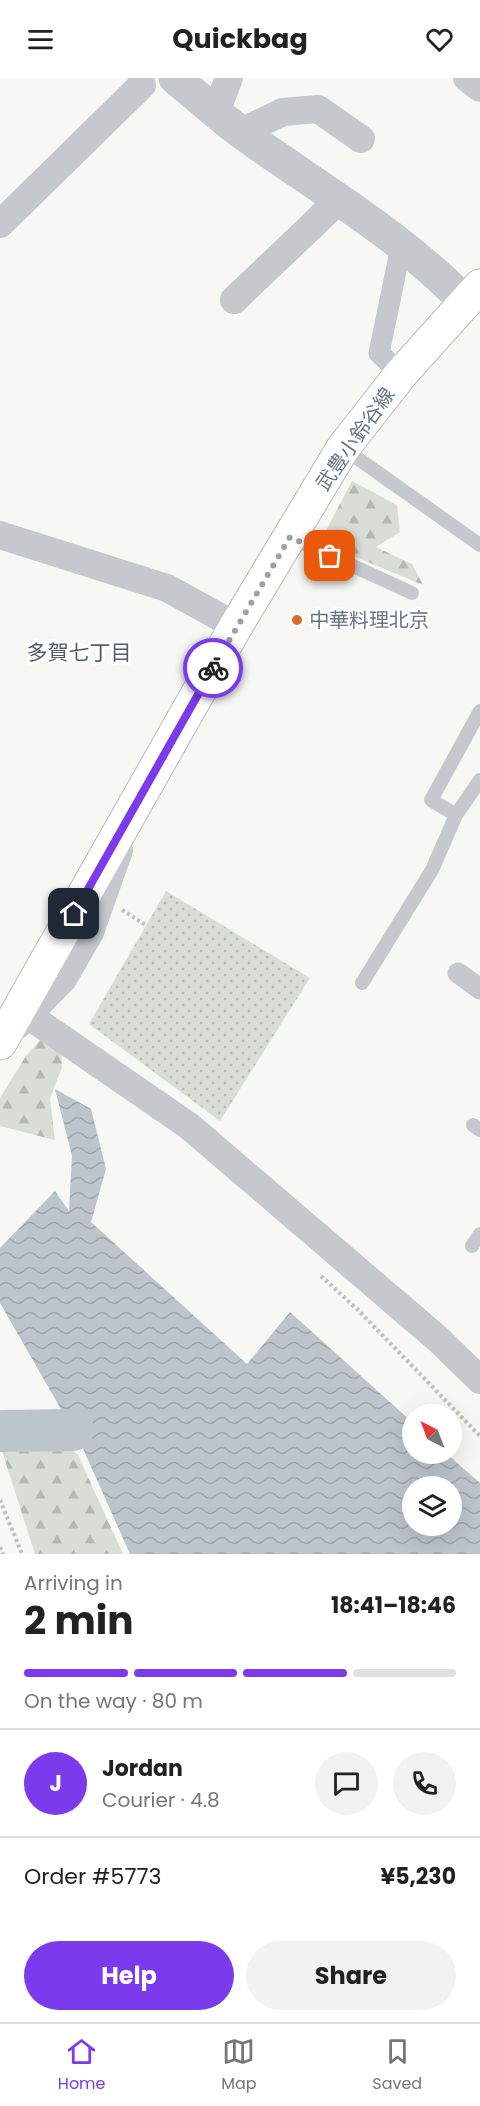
<!DOCTYPE html>
<meta charset="utf-8">
<style>
:root{--surface:#fff;--page:#f2f2f2;--text:#222;--muted:#767676;--line:#e0e0e0;--accent:#7c3aed}
body{margin:0;font-family:Poppins,"Noto Sans JP",sans-serif;background:var(--page);color:var(--text);height:100vh;display:flex;flex-direction:column;font-size:22px;white-space:nowrap}
*{box-sizing:border-box;margin:0}
p{font-size:20px;color:var(--muted)}
.icon{flex:none;width:33px;height:33px;fill:none;stroke:currentColor;stroke-width:2;stroke-linecap:round;stroke-linejoin:round}
.map{position:relative;height:1476px;overflow:hidden}
.sheet{display:flex;flex-direction:column;background:var(--surface);flex:1}
.sheet>*{flex:none}
.needle{width:39px;rotate:318deg}
.controls{position:absolute;left:402px;top:1326px;display:grid;gap:12px}
.controls a{display:grid;place-items:center;width:60px;height:60px;border-radius:50%;background:var(--surface);box-shadow:0 6px 24px #0002;font-size:30px}
.pin{position:absolute;display:grid;place-items:center;width:51px;height:51px;color:#fff;margin:-26px;border-radius:12px;box-shadow:0 3px 9px #0006}
.courier{position:absolute;display:grid;place-items:center;width:60px;height:60px;margin:-30px;border:4px solid #7c3aed;border-radius:50%;background:#fff;color:#222;box-shadow:0 2px 8px #0007}
.overview em{font-style:normal;font-weight:700}
.overview div{display:flex;flex-direction:column-reverse}
.overview{display:flex;align-items:center;justify-content:space-between;height:102px;padding:0 24px}
h1{font-size:39px;font-weight:700;line-height:45px}
.bar{display:grid;grid-template-columns:repeat(4,1fr);gap:9px 6px;align-content:center;height:72px;padding:0 24px}
.bar i{height:8px;border-radius:4px;background:var(--line)}
.bar .current{background:var(--accent)}
.bar p{grid-column:span 4}
.line{display:flex;align-items:center;gap:15px;padding:0 24px;border-top:2px solid var(--line)}
.line div{flex:1}
.round{display:grid;place-items:center;flex:none;width:63px;height:63px;border-radius:32px;background:var(--page)}
.button{display:flex;gap:12px;margin-top:auto;padding:12px 24px}
.button a{flex:1;height:69px;border-radius:36px;background:var(--accent);color:#fff;font-size:24px;font-weight:700;line-height:69px;text-align:center}
.button a+a{background:var(--page);color:var(--text)}
header{display:flex;justify-content:space-between;align-items:center;height:78px;padding:0 24px;background:var(--surface);font-size:27px;font-weight:700}
.menu{display:flex;justify-content:space-around;align-items:center;height:84px;border-top:2px solid var(--line);background:var(--surface);font-size:16px;color:var(--muted)}
.menu a{display:grid;justify-items:center;gap:3px}
.menu .current{color:var(--accent)}
.map>svg:first-child{display:block}
.forest{fill:url(#forest-firs)}
.park{fill:url(#park-dots)}
.water{fill:url(#water-waves);fill-rule:evenodd}
.lines{fill:none;stroke-linecap:round;stroke-linejoin:round}
.river{stroke:#bcc5cb;stroke-width:42}
.primary-casing{stroke:#b8bbc0;stroke-width:35}
.path{stroke:#bdbfc1;stroke-width:4;stroke-dasharray:3 3;stroke-linecap:butt}
.service{stroke:#c5c8cc;stroke-width:14}
.pedestrian{stroke:#c5c8cc;stroke-width:21}
.minor{stroke:#c5c8cc;stroke-width:28}
.tertiary{stroke:#c5c8cc;stroke-width:33}
.primary{stroke:#fff;stroke-width:33}
.done{stroke:#99a2ac;stroke-width:6;stroke-dasharray:0 10.8}
.route{stroke:#7c3aed;stroke-width:8}
.poi-dot{fill:#e0692b;stroke:#fff;stroke-width:2}
.labels{text-anchor:middle;stroke-width:6;stroke-linejoin:round;paint-order:stroke}
.street-label{font-size:20px;fill:#677485;stroke:#fff}
.poi-label{font-size:20px;fill:#677485;stroke:#fff;text-anchor:start}
.neighbourhood-label{font-size:21px;fill:#545e6a;stroke:#fff}
</style>
<header><svg class="icon" aria-label="menu" viewBox="0 0 24 24"><path d="M4 6h16M4 12h16M4 18h16"/></svg>Quickbag<svg class="icon" aria-label="heart" viewBox="0 0 24 24"><path d="M12 20l-8-8c-3-5 5-10 8-4 3-6 11-1 8 4z"/></svg></header>
<div class="map">
<svg width="480" height="1476" viewBox="0 0 480 1476">
<defs>
<pattern id="forest-firs" width="22" height="20" patternUnits="userSpaceOnUse" patternTransform="scale(1.5)"><rect width="22" height="20" fill="#d8ded5"/><path d="M5 1l3.5 6h-7zM16 11l3.5 6h-7z" fill="#b3b9b2"/></pattern>
<pattern id="park-dots" width="8" height="8" patternUnits="userSpaceOnUse" patternTransform="scale(1.5)"><rect width="8" height="8" fill="#d8ded5"/><path d="M2 2h.1M6 6h.1" fill="none" stroke="#b3b9b2" stroke-width="1.8" stroke-linecap="round"/></pattern>
<pattern id="water-waves" width="16" height="10" patternUnits="userSpaceOnUse" patternTransform="scale(1.5)"><rect width="16" height="10" fill="#bcc5cb"/><path d="M0 5q4-4 8 0t8 0" fill="none" stroke="#9da5aa"/></pattern>
</defs>
<rect width="100%" height="100%" fill="#f7f7f4"/>
<g class="forest">
<path d="M352 403 397 427 400 454 376 469 412 486 423 507 320 464Z"/>
<path d="M44 958 61 967 62 989 50 1020 55 1062 0 1048V1020L26 978Z"/>
<path d="M58 1359 78 1377 123 1476H35L0 1367Z"/>
</g>
<path class="park" d="M166 813 310 900 220 1043 89 946Z"/>
<path class="water" d="M55 1011 91 1031 106 1091 91 1144 247 1286 290 1234 412 1344V1376H447L480 1405V1476H130L81 1366 0 1225V1170L55 1113 69 1133 72 1078ZM412 1408H452V1448H412Z"/>
<g class="lines">
<path class="river" d="M0 1353 73 1352"/>
<defs>
<path id="primary" d="M0 965 236 548 343 370 401 296 480 208"/>
</defs>
<use href="#primary" class="primary-casing"/>
<g class="path">
<path d="M122 832 146 847"/>
<path d="M321 1198 358 1232 480 1358"/>
<path d="M0 1422 22 1476"/>
<path d="M0 1469 3 1476"/>
</g>
<g class="service">
<path d="M343 370 480 467"/>
<path d="M290 459 412 515"/>
<path d="M456 737 431 722 480 633"/>
<path d="M362 905 432 792 456 737 480 702"/>
<path d="M473 1047 480 1052"/>
<path d="M472 1168 480 1156"/>
</g>
<g class="pedestrian">
<path d="M401 296 379 275 401 169"/>
<path d="M458 895 480 911"/>
</g>
<g class="minor">
<path d="M467 0 480 10"/>
<path d="M216 34 229 0"/>
<path d="M241 54 283 34 318 31 361 61"/>
<path d="M0 146 142 7"/>
<path d="M234 222 340 121"/>
<path d="M0 457 167 510 236 548"/>
<path d="M19 931 189 1048 439 1262 480 1302"/>
<path d="M18 947 63 901 90 854 119 772"/>
</g>
<path class="tertiary" d="M175 0C197 18 219 38 242 55 317 109 401 157 465 224"/>
<use href="#primary" class="primary"/>
</g>
<g class="lines">
<path class="done" d="M213 590 290 459 330 478"/>
<path class="route" d="M74 836 213 590"/>
</g>
<circle class="poi-dot" cx="297" cy="542" r="6"/>
<g class="labels">
<g class="street-label">
<text transform="translate(355 361) rotate(-55)" y="7">武豊小鈴谷線</text>
</g>
<g class="poi-label">
<text x="309" y="549">中華料理北京</text>
</g>
<g class="neighbourhood-label">
<text x="79" y="582">多賀七丁目</text>
</g>
</g>
</svg>
<div class="controls">
<a><svg class="needle" viewBox="-14 -14 28 28"><path d="M0-13l5 13h-10z" fill="#e53935"/><path d="M0 13l5-13h-10z" fill="#767676"/></svg></a>
<a><svg class="icon" aria-label="layers" viewBox="0 0 24 24"><path d="M12 4l9 5-9 5-9-5zM3 14l9 5 9-5"/></svg></a>
</div>
<div class="pin" style="left:330px;top:478px;background:#ea580c"><svg class="icon" aria-label="bag" viewBox="0 0 24 24"><path d="M5 8h14l-1 12H6zM9 8a3 3 0 0 1 6 0"/></svg></div>
<div class="pin" style="left:74px;top:836px;background:#1f2937"><svg class="icon" aria-label="home" viewBox="0 0 24 24"><path d="M3 11l9-7 9 7M6 9v11h12V9"/></svg></div>
<div class="courier" style="left:213px;top:590px"><svg class="icon" aria-label="bike" viewBox="0 0 24 24"><circle cx="6" cy="16" r="4"/><circle cx="18" cy="16" r="4"/><path d="M6 16l4-8h5l3 8M10 8l3 8H6M13 5h3"/></svg></div>
</div>
<section class="sheet">
<div class="overview"><div><h1>2 min</h1><p>Arriving in</p></div><em>18:41–18:46</em></div>
<div class="bar"><i class="current"></i><i class="current"></i><i class="current"></i><i></i><p>On the way · 80 m</p></div>
<div class="line" style="height:108px"><b class="round" style="background:var(--accent);color:#fff">J</b><div><b>Jordan</b><p>Courier · 4.8</p></div><a class="round"><svg class="icon" aria-label="chat" viewBox="0 0 24 24"><path d="M4 5h16v11H9l-5 4z"/></svg></a><a class="round"><svg class="icon" aria-label="phone" viewBox="0 0 24 24"><path d="M5 4h4l2 5-3 2q2 4 5 5l2-3 5 2v4C11 20 4 13 5 4z"/></svg></a></div>
<div class="line" style="height:78px"><div>Order #5773</div><b>¥5,230</b></div>
<div class="button"><a>Help</a><a>Share</a></div>
</section>
<nav class="menu">
<a class="current"><svg class="icon" aria-label="home" viewBox="0 0 24 24"><path d="M3 11l9-7 9 7M6 9v11h12V9"/></svg>Home</a>
<a><svg class="icon" aria-label="map" viewBox="0 0 24 24"><path d="M3 6l6-2 6 2 6-2v14l-6 2-6-2-6 2zM9 4v14M15 6v14"/></svg>Map</a>
<a><svg class="icon" aria-label="saved" viewBox="0 0 24 24"><path d="M7 4h10v16l-5-4-5 4z"/></svg>Saved</a>
</nav>
